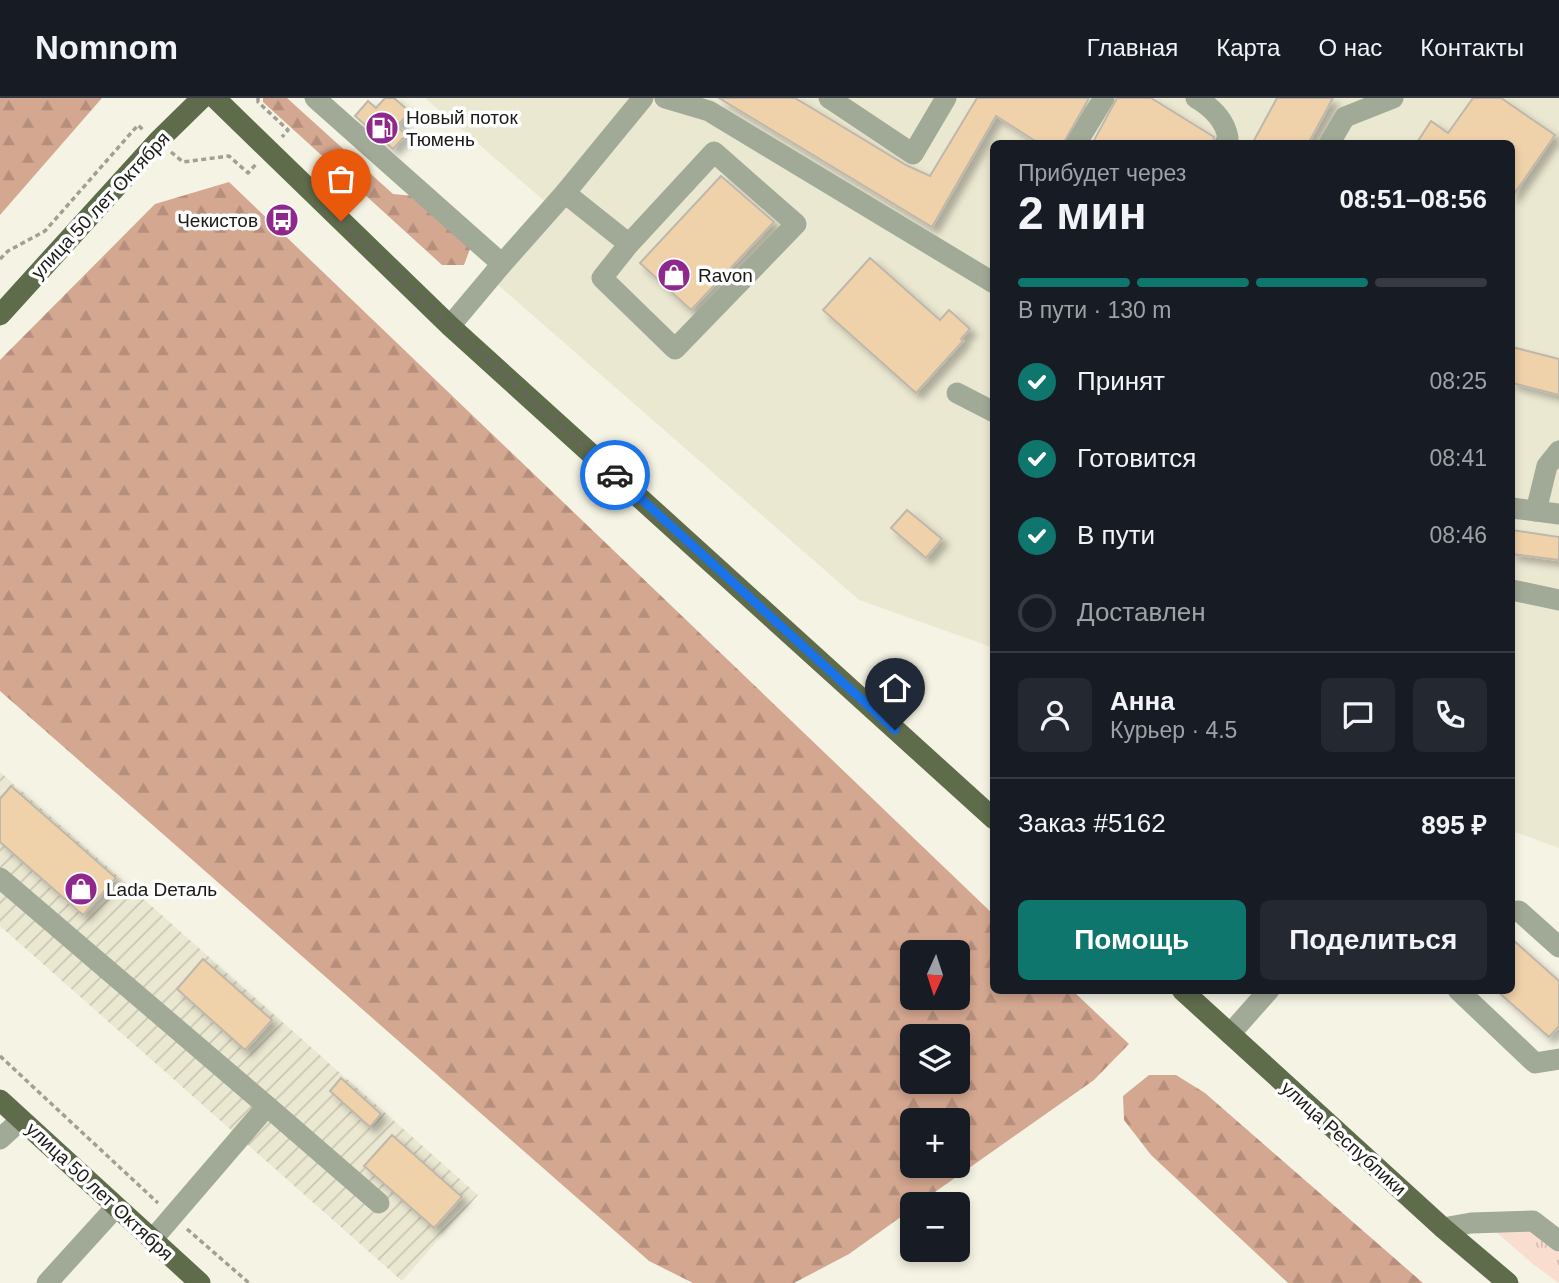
<!DOCTYPE html>
<html lang="ru">
<meta charset="utf-8">
<style>
:root{--surface:#171b24;--page:#242831;--text:#f1f3f6;--muted:#9ea1a6;--line:#363941;--accent:#0f766e}
body{margin:0;font-family:Helvetica,sans-serif;background:var(--page);color:var(--text);height:100vh;display:flex;flex-direction:column;font-size:26px;white-space:nowrap}
*{box-sizing:border-box;margin:0}
p{font-size:23px;color:var(--muted)}
.icon{flex:none;width:38px;height:38px;fill:none;stroke:currentColor;stroke-width:2;stroke-linecap:round;stroke-linejoin:round}
.map{position:relative;flex:1;overflow:hidden}
.panel{position:absolute;left:990px;top:42px;width:525px;height:854px;display:flex;flex-direction:column;background:var(--surface);border-radius:10px;box-shadow:0 4px 10px #0003}
.panel>*{flex:none}
.needle{width:46px;rotate:183deg}
.tools{position:absolute;left:900px;top:842px;display:grid;gap:14px}
.tools a{display:grid;place-items:center;width:70px;height:70px;border-radius:10px;background:var(--surface);box-shadow:0 4px 10px #0003;font-size:35px}
.pin{position:absolute;display:grid;place-items:center;width:60px;height:60px;color:#fff;margin:-72px -30px;border-radius:50% 50% 50% 0;rotate:-45deg;box-shadow:0 0 7px #0007}
.pin .icon{rotate:45deg}
.courier{position:absolute;display:grid;place-items:center;width:70px;height:70px;margin:-35px;border:5px solid #1a73e8;border-radius:50%;background:#fff;color:#222;box-shadow:0 2px 9px #0007}
.head em{font-style:normal;font-weight:600}
.head div{display:flex;flex-direction:column-reverse}
.head{display:flex;align-items:center;justify-content:space-between;height:119px;padding:0 28px}
h1{font-size:46px;font-weight:600;line-height:52px}
.bar{display:grid;grid-template-columns:repeat(4,1fr);gap:10px 7px;align-content:center;height:84px;padding:0 28px}
.bar i{height:9px;border-radius:5px;background:var(--line)}
.bar .active{background:var(--accent)}
.bar p{grid-column:span 4}
.line{display:flex;align-items:center;gap:18px;padding:0 28px;border-top:2px solid var(--line)}
.line div{flex:1}
.round{display:grid;place-items:center;flex:none;width:74px;height:74px;border-radius:10px;background:var(--page)}
ol{padding:0 28px;list-style:none}
li{display:flex;align-items:center;gap:21px;height:77px}
li p{margin-inline-start:auto}
li .icon{padding:7px;border-radius:50%;background:var(--accent);color:#fff;stroke-width:4}
li:last-child{color:var(--muted)}
li i{width:38px;height:38px;border:4px solid var(--line);border-radius:50%}
.cta{display:flex;gap:14px;margin-top:auto;padding:14px 28px}
.cta a{flex:1;height:80px;border-radius:10px;background:var(--accent);color:#fff;font-size:28px;font-weight:600;line-height:80px;text-align:center}
.cta a+a{background:var(--page);color:var(--text)}
header{display:flex;align-items:center;gap:42px;box-sizing:border-box;height:98px;padding:0 35px;background:var(--surface);border-bottom:2px solid var(--line)}
header strong{font-size:33px}
nav{display:flex;gap:38px;margin-inline-start:auto;font-size:24px}
.map>svg:first-child{display:block}
.built{fill:#ebe8d1}
.industrial{fill:url(#industrial-furrows)}
.grass{fill:url(#grass-tufts)}
.forest{fill:url(#forest-firs);fill-rule:evenodd}
.building{fill:#f0d2aa;stroke:#c0b7ab;stroke-width:2;filter:url(#shadow)}
.lines{fill:none;stroke-linecap:round;stroke-linejoin:round}
.path{stroke:#a1a095;stroke-width:3.5;stroke-dasharray:5 3.5;stroke-linecap:butt}
.minor{stroke:#a1a997;stroke-width:21}
.major{stroke:#5e6c4b;stroke-width:21}
.done{stroke:#67665d;stroke-width:7;stroke-dasharray:0 12.6}
.route{stroke:#1a73e8;stroke-width:9}
.labels{text-anchor:middle;stroke-width:7;stroke-linejoin:round;paint-order:stroke}
.poi-label{font-size:19px;fill:#1b1a15;stroke:#fff;text-anchor:start}
.street-label{font-size:19px;fill:#1b1a15;stroke:#fff}
</style>
<header>
<strong>Nomnom</strong>
<nav><a>Главная</a><a>Карта</a><a>О нас</a><a>Контакты</a></nav>
</header>
<div class="map">
<svg width="1559" height="1185" viewBox="0 0 1559 1185">
<defs>
<pattern id="industrial-furrows" width="10" height="10" patternUnits="userSpaceOnUse" patternTransform="scale(1.75)"><rect width="10" height="10" fill="#ebe8d1"/><path d="M-1 1l2-2M0 10L10 0M9 11l2-2" fill="none" stroke="#c9c6b3"/></pattern>
<pattern id="grass-tufts" width="24" height="20" patternUnits="userSpaceOnUse" patternTransform="scale(1.75)"><rect width="24" height="20" fill="#f9ddcf"/><path d="M3 7l-1-3M5 7V3M7 7l1-3M15 17l-1-3M17 17v-4M19 17l1-3" fill="none" stroke="#d5bdb1"/></pattern>
<pattern id="forest-firs" width="22" height="20" patternUnits="userSpaceOnUse" patternTransform="scale(1.75)"><rect width="22" height="20" fill="#d4a790"/><path d="M5 1l3.5 6h-7zM16 11l3.5 6h-7z" fill="#b58f7b"/></pattern>
<filter id="shadow"><feDropShadow dx="6" dy="6" stdDeviation="3.5" flood-color="#0004"/></filter>
</defs>
<rect width="100%" height="100%" fill="#f5f4e4"/>
<path class="built" d="M425 0H1559V750L1512 733V46H994V550L859 502 498 187 556 113Z"/>
<path class="industrial" d="M0 674 478 1097 402 1183 0 828Z"/>
<path class="grass" d="M1494 1132H1528L1559 1155V1185L1534 1167Z"/>
<g class="forest">
<path d="M0 0H102L0 117Z"/>
<path d="M263 0H287L393 96 425 99 473 143 464 167H442L263 4Z"/>
<path d="M229 84 994 817V892L1073 893 1129 946 1094 982 918 1106H912V1111L849 1156 794 1185H693L649 1163 0 593V262L155 106ZM912 854H957V900H912ZM912 938H957V984H912ZM957 1022V1068H912V1022Z"/>
<path d="M1149 977H1176L1205 995 1423 1185H1288L1151 1057 1124 1022 1123 998Z"/>
</g>
<g class="building">
<path d="M385 0H394L410 14 397 28 406 37 393 51 355 18 368 3 376 10Z"/>
<path d="M719 0H795L906 67 930 78 977 0H1089L1063 46H1040L996 18 932 129Z"/>
<path d="M1117 0H1151L1214 39 1212 46H1092Z"/>
<path d="M1277 0H1333L1308 46H1252Z"/>
<path d="M1473 0H1501L1555 37 1512 99V46H1416L1431 23 1448 35Z"/>
<path d="M721 78 774 124 691 212 640 165Z"/>
<path d="M870 160 940 222 949 212 970 231 961 241 963 243 916 295 823 212Z"/>
<path d="M1512 249 1559 261V297L1512 285Z"/>
<path d="M907 412 942 441 926 460 891 430Z"/>
<path d="M1512 432 1559 439V462L1512 456Z"/>
<path d="M11 688 116 780 83 817 0 744V701Z"/>
<path d="M1512 841 1559 883V928L1549 939 1496 892H1512Z"/>
<path d="M203 861 272 922 245 952 177 891Z"/>
<path d="M341 980 381 1016 370 1029 330 993Z"/>
<path d="M392 1037 462 1099 434 1130 364 1068Z"/>
</g>
<g class="lines">
<g class="path">
<path d="M258 0V4L288 32 282 39"/>
<path d="M171 54 183 64 229 58 248 75 257 65"/>
<path d="M0 161 8 153 45 133 138 27 143 32"/>
<path d="M0 958 158 1105"/>
<path d="M187 1131 249 1185"/>
</g>
<g class="minor">
<path d="M315 0 502 166 450 228"/>
<path d="M665 0 709 13 994 185"/>
<path d="M829 0 913 56 946 0"/>
<path d="M1196 0C1213 10 1225 22 1228 40L1225 46"/>
<path d="M1076 46 1104 0"/>
<path d="M1329 46 1345 19 1393 0"/>
<path d="M714 54 796 126 675 251 602 180 629 146Z"/>
<path d="M565 95 629 146"/>
<path d="M502 166 565 95 643 0"/>
<path d="M957 295 994 314"/>
<path d="M1512 410 1559 416"/>
<path d="M1536 413 1547 368 1559 353"/>
<path d="M1512 492 1559 502"/>
<path d="M0 780 267 1008"/>
<path d="M1512 814 1519 813 1559 849"/>
<path d="M1458 892 1535 965 1559 961"/>
<path d="M1230 936 1269 892"/>
<path d="M0 1041 21 1022"/>
<path d="M1443 1130 1471 1125 1533 1123 1559 1143"/>
<path d="M152 1142 267 1008 379 1105"/>
<path d="M47 1185 116 1109"/>
</g>
<g class="major">
<path d="M215 0 450 228 994 721"/>
<path d="M0 217 158 43 202 0"/>
<path d="M1182 892 1443 1130 1508 1185"/>
<path d="M0 1002 200 1185"/>
</g>
</g>
<g class="lines">
<path class="done" d="M341 123 450 228 615 377"/>
<path class="route" d="M615 377 895 632"/>
</g>
<defs>
<symbol id="fuel-disc" viewBox="-11 -11 22 22"><circle r="9.5" fill="#90278c" stroke="#fff"/><path d="M-5.5-6h7V0h2V4h1.3V-2.5L3-4.5l.8-.8L6-3V5H2.5V1h-1V6h-7ZM-4.2-4.7v3.2H.2V-4.7Z" fill="#fff"/></symbol>
<symbol id="bus-disc" viewBox="-11 -11 22 22"><circle r="9.5" fill="#90278c" stroke="#fff"/><path d="M-5-6H5V4H4V6H2V4H-2V6H-4V4H-5ZM-3.5-4V0h7V-4ZM-3.5 1.2v1.5H-2V1.2ZM2 1.2v1.5H3.5V1.2Z" fill="#fff"/></symbol>
<symbol id="shop-disc" viewBox="-11 -11 22 22"><circle r="9.5" fill="#90278c" stroke="#fff"/><path d="M-5-2.5h2.3a2.7 3.5 0 0 1 5.4 0H5L5.5 6h-11ZM-1.5-2.5h3a1.5 2.3 0 0 0-3 0Z" fill="#fff"/></symbol>
</defs>
<g fill-rule="evenodd">
<use href="#fuel-disc" x="363" y="11" width="38" height="38"/>
<use href="#bus-disc" x="263" y="103" width="38" height="38"/>
<use href="#shop-disc" x="655" y="158" width="38" height="38"/>
<use href="#shop-disc" x="62" y="772" width="38" height="38"/>
</g>
<g class="labels">
<g class="poi-label">
<text x="406" y="26">Новый поток<tspan x="406" dy="22">Тюмень</tspan></text>
<text x="258" y="129" text-anchor="end">Чекистов</text>
<text x="698" y="184">Ravon</text>
<text x="106" y="798">Lada Dеталь</text>
</g>
<g class="street-label">
<text transform="translate(100 107) rotate(-47)" y="7">улица 50 лет Октября</text>
<text transform="translate(1344 1040) rotate(42)" y="7">улица Республики</text>
<text transform="translate(100 1093) rotate(43)" y="7">улица 50 лет Октября</text>
</g>
</g>
</svg>
<div class="tools">
<a><svg class="needle" viewBox="-14 -14 28 28"><path d="M0-13l5 13h-10z" fill="#e53935"/><path d="M0 13l5-13h-10z" fill="#9ea1a6"/></svg></a>
<a><svg class="icon" aria-label="layers" viewBox="0 0 24 24"><path d="M12 4l9 5-9 5-9-5zM3 14l9 5 9-5"/></svg></a>
<a>+</a>
<a>−</a>
</div>
<div class="pin" style="left:341px;top:123px;background:#ea580c"><svg class="icon" aria-label="bag" viewBox="0 0 24 24"><path d="M5 8h14l-1 12H6zM9 8a3 3 0 0 1 6 0"/></svg></div>
<div class="pin" style="left:895px;top:632px;background:#1f2937"><svg class="icon" aria-label="home" viewBox="0 0 24 24"><path d="M3 11l9-7 9 7M6 9v11h12V9"/></svg></div>
<div class="courier" style="left:615px;top:377px"><svg class="icon" aria-label="car" viewBox="0 0 24 24"><path d="M5 17H2v-5l4-1 3-4h7l3 4 3 1v5h-3M9 17h6M6 11h13"/><circle cx="7" cy="17" r="2"/><circle cx="17" cy="17" r="2"/></svg></div>
<section class="panel">
<div class="head"><div><h1>2 мин</h1><p>Прибудет через</p></div><em>08:51–08:56</em></div>
<div class="bar"><i class="active"></i><i class="active"></i><i class="active"></i><i></i><p>В пути · 130 m</p></div>
<ol>
<li><svg class="icon" aria-label="check" viewBox="0 0 24 24"><path d="M5 12l5 5 9-10"/></svg>Принят<p>08:25</p></li>
<li><svg class="icon" aria-label="check" viewBox="0 0 24 24"><path d="M5 12l5 5 9-10"/></svg>Готовится<p>08:41</p></li>
<li><svg class="icon" aria-label="check" viewBox="0 0 24 24"><path d="M5 12l5 5 9-10"/></svg>В пути<p>08:46</p></li>
<li><i></i>Доставлен</li>
</ol>
<div class="line" style="height:126px"><a class="round"><svg class="icon" aria-label="person" viewBox="0 0 24 24"><circle cx="12" cy="8" r="4"/><path d="M4 21q1-7 8-7t8 7"/></svg></a><div><b>Анна</b><p>Курьер · 4.5</p></div><a class="round"><svg class="icon" aria-label="chat" viewBox="0 0 24 24"><path d="M4 5h16v11H9l-5 4z"/></svg></a><a class="round"><svg class="icon" aria-label="phone" viewBox="0 0 24 24"><path d="M5 4h4l2 5-3 2q2 4 5 5l2-3 5 2v4C11 20 4 13 5 4z"/></svg></a></div>
<div class="line" style="height:91px"><div>Заказ #5162</div><b>895 ₽</b></div>
<div class="cta"><a>Помощь</a><a>Поделиться</a></div>
</section>
</div>
